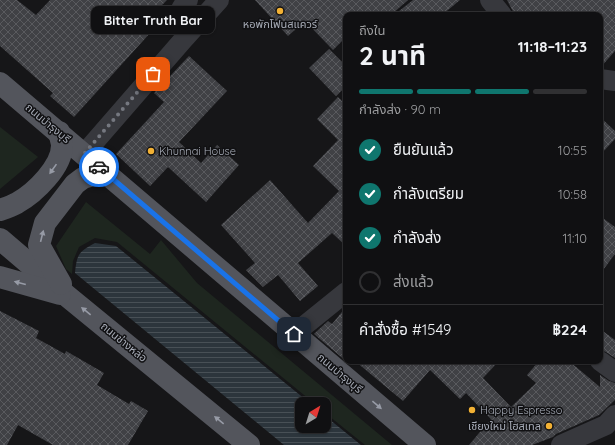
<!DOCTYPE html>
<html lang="th">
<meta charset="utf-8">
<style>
:root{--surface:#101012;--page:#19191b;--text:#f1f3f6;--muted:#9c9d9f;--line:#303032;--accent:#0f766e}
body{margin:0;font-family:Quicksand,"Noto Sans Thai",sans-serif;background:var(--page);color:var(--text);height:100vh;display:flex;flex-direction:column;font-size:15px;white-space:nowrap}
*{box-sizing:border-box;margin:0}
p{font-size:13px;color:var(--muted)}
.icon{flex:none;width:22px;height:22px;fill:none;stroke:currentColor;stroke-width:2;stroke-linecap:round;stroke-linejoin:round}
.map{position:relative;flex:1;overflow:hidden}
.sheet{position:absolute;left:343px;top:12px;width:260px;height:352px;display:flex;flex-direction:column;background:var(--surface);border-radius:8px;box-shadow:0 1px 3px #0004,0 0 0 1px var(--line)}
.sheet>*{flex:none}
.needle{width:26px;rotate:38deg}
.buttons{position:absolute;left:295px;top:397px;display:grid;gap:8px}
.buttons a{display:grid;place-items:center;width:36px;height:36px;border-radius:8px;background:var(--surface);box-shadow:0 1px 3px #0004,0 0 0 1px var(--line);font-size:20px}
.pin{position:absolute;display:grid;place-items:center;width:34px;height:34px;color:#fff;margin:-17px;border-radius:8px;box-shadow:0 2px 6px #0006}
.courier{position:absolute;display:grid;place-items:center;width:40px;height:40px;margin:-20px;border:3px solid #1a73e8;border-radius:50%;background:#fff;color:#222;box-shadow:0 1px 5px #0007}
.bubble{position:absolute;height:28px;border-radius:8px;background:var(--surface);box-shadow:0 1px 3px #0004,0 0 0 1px var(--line);font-size:13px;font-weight:700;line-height:28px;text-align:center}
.overview em{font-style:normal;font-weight:700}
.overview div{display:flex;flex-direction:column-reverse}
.overview{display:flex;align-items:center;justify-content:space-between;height:68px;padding:0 16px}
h1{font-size:26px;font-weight:700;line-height:30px}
.bar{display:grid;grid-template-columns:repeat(4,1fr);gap:6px 4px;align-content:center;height:48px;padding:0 16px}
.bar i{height:5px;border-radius:3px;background:var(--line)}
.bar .current{background:var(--accent)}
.bar p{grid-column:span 4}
.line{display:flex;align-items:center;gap:10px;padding:0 16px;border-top:1px solid var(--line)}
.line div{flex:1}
ol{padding:0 16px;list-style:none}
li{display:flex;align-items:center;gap:12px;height:44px}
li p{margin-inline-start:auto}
li .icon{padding:4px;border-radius:50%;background:var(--accent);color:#fff;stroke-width:4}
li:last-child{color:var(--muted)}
li i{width:22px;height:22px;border:2px solid var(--line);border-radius:50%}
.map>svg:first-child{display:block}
.green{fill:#1e261f}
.water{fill:url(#water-rules)}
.building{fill:url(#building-cross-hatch)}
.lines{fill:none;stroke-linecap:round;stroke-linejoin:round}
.minor{stroke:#37383d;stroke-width:20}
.major{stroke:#53555c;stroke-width:22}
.oneway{fill:#979ba6}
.done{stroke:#757880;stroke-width:4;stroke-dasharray:0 7.2}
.route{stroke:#1a73e8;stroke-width:5}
.poi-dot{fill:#f2b134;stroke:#111113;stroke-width:1.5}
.labels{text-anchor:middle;stroke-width:3;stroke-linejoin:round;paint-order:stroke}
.poi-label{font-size:11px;fill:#a8adb8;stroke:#111113;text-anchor:start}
.street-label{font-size:11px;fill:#a8adb8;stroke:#111113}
</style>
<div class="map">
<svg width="615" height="445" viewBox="0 0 615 445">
<defs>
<pattern id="water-rules" width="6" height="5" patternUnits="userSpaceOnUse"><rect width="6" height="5" fill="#2c353c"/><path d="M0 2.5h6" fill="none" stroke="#485056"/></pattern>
<pattern id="building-cross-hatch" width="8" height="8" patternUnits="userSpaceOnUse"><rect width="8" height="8" fill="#404145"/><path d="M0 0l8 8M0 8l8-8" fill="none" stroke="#595a5e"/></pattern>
</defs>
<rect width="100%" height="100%" fill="#161618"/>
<g class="green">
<path d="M0 127 38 157 0 189Z"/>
<path d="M86 202 150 254 161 240 197 283 392 445H365L324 412V404H315L117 242 95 238 79 247 73 261 72 274 66 269 56 246Z"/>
</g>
<path class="water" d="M95 243 116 246 311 404H302V426H324V415L361 445H284L75 273C77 253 79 252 95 243Z"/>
<g class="building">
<path d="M0 0H17L36 15 50 0H167L152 15 160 22 74 117 50 96 53 93 0 46Z"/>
<path d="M255 0H408L391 15H346V37L333 50 305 21 288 36Z"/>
<path d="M413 0H460L442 15H394Z"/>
<path d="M507 0H615V51L600 68V15H515Z"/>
<path d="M329 49 346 66V86L336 96 309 68Z"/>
<path d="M189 56 227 91 179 142 201 163 217 145 239 165 206 202 168 167 150 186 116 154 164 102 154 93Z"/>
<path d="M338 97 346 105V246L332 233 298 263 318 286 300 301 278 275 263 287 246 270 255 263 221 225 270 180 308 223 339 191 313 166 338 140 317 119Z"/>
<path d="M600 117 615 131V139L600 155Z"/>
<path d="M600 216 615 227V254L600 274Z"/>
<path d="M346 307V361L314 334 328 321 332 324Z"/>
<path d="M0 311 39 331 36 338 65 354 66 351 104 373 97 385 129 404 131 401 148 411 128 445H53L18 425 7 445H0Z"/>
<path d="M600 329 615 340V358L606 352 600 350Z"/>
<path d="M355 361H499L483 378 511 407 536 383 527 375 539 361H569L600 387V375L609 381 615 383V400L599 415 556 434 553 437 532 445H469L491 419 466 393 460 399 430 370 403 401Z"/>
</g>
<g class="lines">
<g class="minor">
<path d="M490 0 502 15"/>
<path d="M186 36C179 22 175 12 188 0"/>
<path d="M600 79 615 81"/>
<path d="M84 154 183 40 219 0"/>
<path d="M294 334 346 292"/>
<path d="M600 361 615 372"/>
<path d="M561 445 606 425 615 415"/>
</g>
<g class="major">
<path d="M0 83 425 445"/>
<path d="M0 210C6 208 12 206 17 203 35 193 63 166 62 144 61 140 60 136 59 132"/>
<path d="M0 239 67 296 249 445"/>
<path d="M0 277 60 294"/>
<path d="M61 284 39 245 45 223 75 184 83 178 105 172"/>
</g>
</g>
<defs><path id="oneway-solid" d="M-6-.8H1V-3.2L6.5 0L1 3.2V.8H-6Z"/></defs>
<g class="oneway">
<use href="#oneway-solid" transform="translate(53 169) rotate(125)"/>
<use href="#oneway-solid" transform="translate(42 236) rotate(-76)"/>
<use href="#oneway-solid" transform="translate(20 283) rotate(-165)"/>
<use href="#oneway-solid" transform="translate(86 311) rotate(-141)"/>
<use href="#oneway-solid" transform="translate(377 405) rotate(40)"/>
<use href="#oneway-solid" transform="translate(219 420) rotate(-141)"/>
</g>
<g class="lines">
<path class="done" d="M99 167 84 154 153 74"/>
<path class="route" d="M99 167 294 334"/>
</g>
<g class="poi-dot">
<circle cx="280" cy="11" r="4"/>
<circle cx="151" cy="151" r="4"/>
<circle cx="472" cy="410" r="4"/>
<circle cx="549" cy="426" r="4"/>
</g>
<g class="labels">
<g class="poi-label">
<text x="280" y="28" text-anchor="middle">หอพักโฟนสแควร์</text>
<text x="159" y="155">Khunnai House</text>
<text x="480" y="414">Happy Espresso</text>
<text x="541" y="430" text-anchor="end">เชียงใหม่ โฮสเทล</text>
</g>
<g class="street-label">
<text transform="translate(48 123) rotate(40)" y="4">ถนนบำรุงบุรี</text>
<text transform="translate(124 342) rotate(39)" y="4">ถนนช่างหล่อ</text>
<text transform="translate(340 373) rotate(40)" y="4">ถนนบำรุงบุรี</text>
</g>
</g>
</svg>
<div class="buttons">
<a><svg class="needle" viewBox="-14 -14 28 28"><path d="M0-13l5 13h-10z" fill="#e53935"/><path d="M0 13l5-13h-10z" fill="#9c9d9f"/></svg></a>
</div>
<div class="pin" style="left:153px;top:74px;background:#ea580c"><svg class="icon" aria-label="bag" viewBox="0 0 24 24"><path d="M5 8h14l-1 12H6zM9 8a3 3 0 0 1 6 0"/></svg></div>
<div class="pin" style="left:294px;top:334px;background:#1f2937"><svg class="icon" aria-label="home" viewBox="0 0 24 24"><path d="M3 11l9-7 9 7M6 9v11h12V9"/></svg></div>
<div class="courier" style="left:99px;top:167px"><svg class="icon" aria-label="car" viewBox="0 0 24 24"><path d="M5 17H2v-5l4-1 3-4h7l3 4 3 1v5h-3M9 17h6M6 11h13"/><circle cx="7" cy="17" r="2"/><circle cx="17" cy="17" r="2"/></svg></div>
<div class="bubble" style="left:91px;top:6px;width:124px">Bitter Truth Bar</div>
<section class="sheet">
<div class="overview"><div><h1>2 นาที</h1><p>ถึงใน</p></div><em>11:18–11:23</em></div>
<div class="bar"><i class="current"></i><i class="current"></i><i class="current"></i><i></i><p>กำลังส่ง · 90 m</p></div>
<ol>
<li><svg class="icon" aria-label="check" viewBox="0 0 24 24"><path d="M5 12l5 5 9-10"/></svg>ยืนยันแล้ว<p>10:55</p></li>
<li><svg class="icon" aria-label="check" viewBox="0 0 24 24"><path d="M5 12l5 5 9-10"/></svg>กำลังเตรียม<p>10:58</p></li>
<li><svg class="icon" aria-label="check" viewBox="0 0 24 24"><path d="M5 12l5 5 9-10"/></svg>กำลังส่ง<p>11:10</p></li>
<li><i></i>ส่งแล้ว</li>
</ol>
<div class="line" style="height:52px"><div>คำสั่งซื้อ #1549</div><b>฿224</b></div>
</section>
</div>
